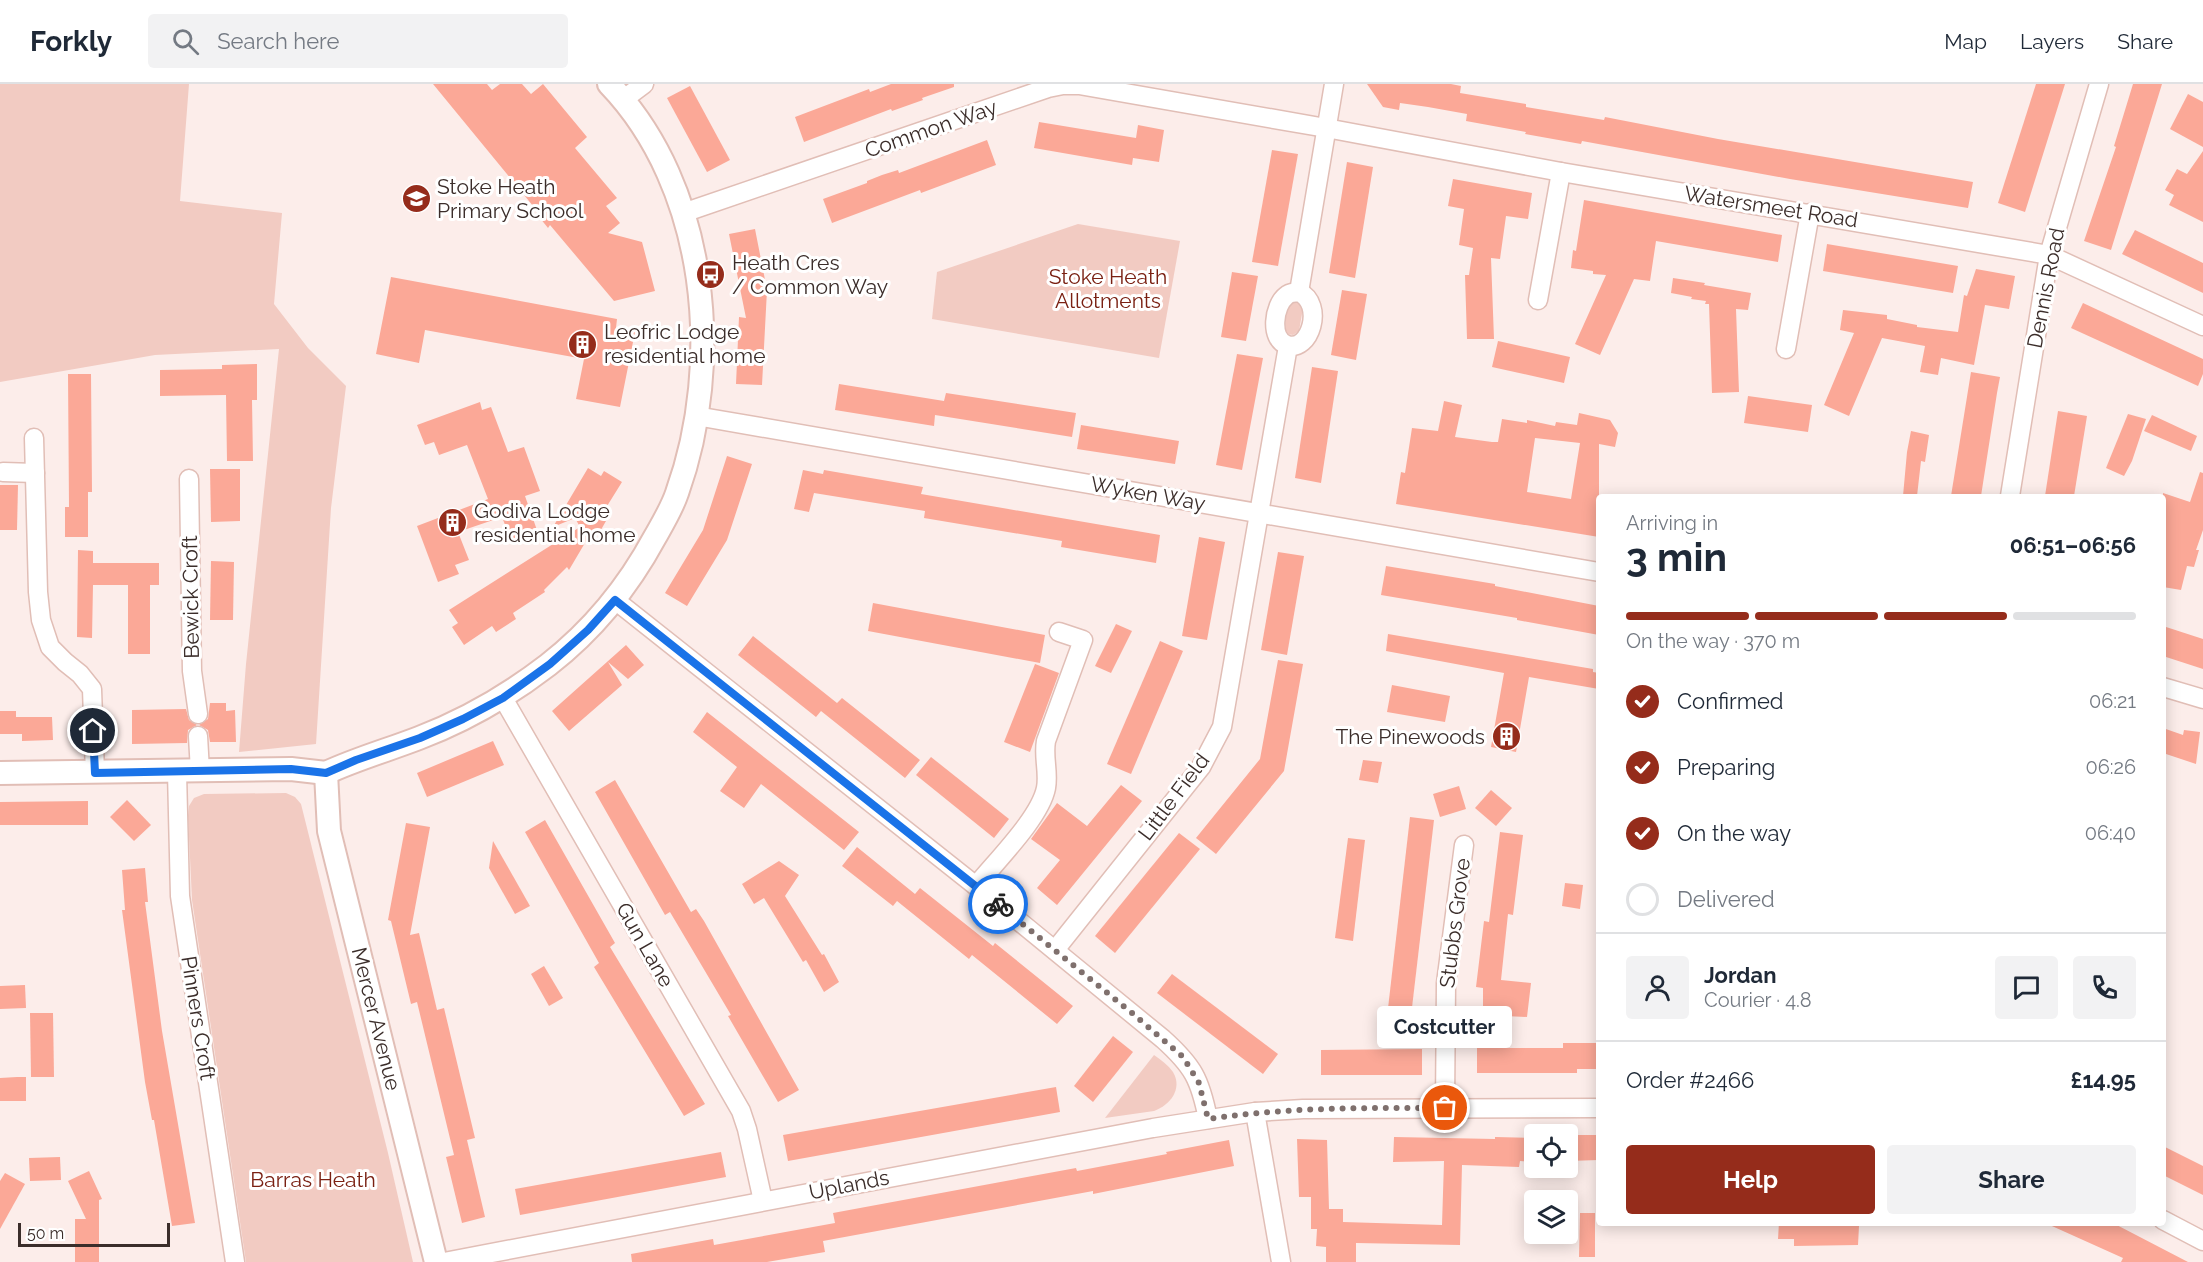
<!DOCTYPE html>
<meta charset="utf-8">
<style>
:root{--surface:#fff;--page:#f2f2f3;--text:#1f2937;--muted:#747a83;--line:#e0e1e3;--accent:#952c1b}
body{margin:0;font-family:Raleway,sans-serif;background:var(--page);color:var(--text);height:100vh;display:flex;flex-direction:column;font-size:22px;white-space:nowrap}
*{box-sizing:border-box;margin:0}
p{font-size:20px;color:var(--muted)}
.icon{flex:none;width:33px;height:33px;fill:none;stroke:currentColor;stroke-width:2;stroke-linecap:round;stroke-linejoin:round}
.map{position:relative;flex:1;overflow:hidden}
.side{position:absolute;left:1596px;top:410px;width:570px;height:732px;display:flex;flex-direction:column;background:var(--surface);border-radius:6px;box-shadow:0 3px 15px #0003}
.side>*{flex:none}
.fabs{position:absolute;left:1524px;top:1040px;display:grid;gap:12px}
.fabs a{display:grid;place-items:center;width:54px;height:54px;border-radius:6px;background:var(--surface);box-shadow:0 3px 15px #0003;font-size:30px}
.scale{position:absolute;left:18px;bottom:15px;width:152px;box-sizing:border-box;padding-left:6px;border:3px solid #3b2d2a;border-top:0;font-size:16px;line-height:21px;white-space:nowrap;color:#3b2d2a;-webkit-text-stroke:4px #fff;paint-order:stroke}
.pin{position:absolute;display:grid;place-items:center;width:51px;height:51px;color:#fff;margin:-26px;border:3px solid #fff;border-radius:50%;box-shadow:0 2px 6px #0007}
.courier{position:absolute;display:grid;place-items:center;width:60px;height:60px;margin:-30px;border:4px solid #1a73e8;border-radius:50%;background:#fff;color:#222;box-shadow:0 2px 8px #0007}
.bubble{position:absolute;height:42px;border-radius:6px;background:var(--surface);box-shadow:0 3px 15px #0003;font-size:20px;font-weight:700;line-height:42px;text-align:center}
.head em{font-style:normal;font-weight:700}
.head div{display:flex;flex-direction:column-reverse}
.head{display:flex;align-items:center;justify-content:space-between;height:102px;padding:0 30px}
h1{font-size:39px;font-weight:700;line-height:45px}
.bar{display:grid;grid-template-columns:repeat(4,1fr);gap:9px 6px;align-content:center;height:72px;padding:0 30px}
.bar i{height:8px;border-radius:4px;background:var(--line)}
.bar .current{background:var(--accent)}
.bar p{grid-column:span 4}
.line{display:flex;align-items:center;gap:15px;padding:0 30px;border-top:2px solid var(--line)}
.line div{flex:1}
.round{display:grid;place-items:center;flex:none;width:63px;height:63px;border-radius:6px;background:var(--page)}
ol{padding:0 30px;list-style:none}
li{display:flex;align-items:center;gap:18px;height:66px}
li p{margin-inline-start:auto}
li .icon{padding:6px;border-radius:50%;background:var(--accent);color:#fff;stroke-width:4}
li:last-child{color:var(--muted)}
li i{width:33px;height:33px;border:3px solid var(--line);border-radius:50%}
.button{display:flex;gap:12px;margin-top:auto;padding:12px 30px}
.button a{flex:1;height:69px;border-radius:6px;background:var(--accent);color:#fff;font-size:24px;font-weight:700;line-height:69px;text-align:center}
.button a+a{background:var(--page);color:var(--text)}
header{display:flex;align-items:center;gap:36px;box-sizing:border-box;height:84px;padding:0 30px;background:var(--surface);border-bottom:2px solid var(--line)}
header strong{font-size:28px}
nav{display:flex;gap:33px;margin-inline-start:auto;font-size:21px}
.search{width:420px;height:54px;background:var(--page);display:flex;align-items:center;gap:15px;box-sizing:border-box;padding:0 21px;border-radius:6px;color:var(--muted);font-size:22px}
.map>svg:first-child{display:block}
.green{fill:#f2cbc2}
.building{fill:#fba897;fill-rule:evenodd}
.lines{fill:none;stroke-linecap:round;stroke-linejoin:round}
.minor-casing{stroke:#e1beb6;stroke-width:21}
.tertiary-casing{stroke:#e1beb6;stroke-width:26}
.minor{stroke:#fff;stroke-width:18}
.tertiary{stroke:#fff;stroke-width:22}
.done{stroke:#7f706d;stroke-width:6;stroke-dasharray:0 10.8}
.route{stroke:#1a73e8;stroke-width:8}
.labels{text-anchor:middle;stroke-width:6;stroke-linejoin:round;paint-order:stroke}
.street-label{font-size:21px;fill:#3b2d2a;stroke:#fff}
.poi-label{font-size:21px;fill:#3b2d2a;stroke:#fff;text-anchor:start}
.park-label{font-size:21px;fill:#7a2012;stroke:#fff}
</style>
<header>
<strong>Forkly</strong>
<div class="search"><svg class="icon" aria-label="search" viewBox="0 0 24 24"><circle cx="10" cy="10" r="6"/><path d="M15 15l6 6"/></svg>Search here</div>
<nav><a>Map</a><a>Layers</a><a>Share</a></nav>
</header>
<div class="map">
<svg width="2203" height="1178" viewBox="0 0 2203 1178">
<rect width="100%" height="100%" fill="#fcedea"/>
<g class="green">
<path d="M0 0H189L180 117 282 129 274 220 308 264 346 302 331 424 316 660 239 668 246 580 279 265 155 271 0 298Z"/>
<path d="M1078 140 1180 157 1159 274 932 235 937 188Z"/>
<path d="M1293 217 1300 218 1303 224 1299 247 1293 251 1287 250C1283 241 1286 224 1293 217Z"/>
<path d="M286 709 295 713 301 720 388 1069 413 1178H246L192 816 188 732 189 722 194 714 204 710Z"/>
<path d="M1154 971C1161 976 1168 981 1173 988 1183 1005 1170 1021 1154 1027L1105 1034Z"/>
</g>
<g class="building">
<path d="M433 0H487L492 6 500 0H522L531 10 543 0 587 53 575 64 617 114 606 122 620 139 608 149 642 158 655 207 614 217 550 141 548 144 536 129 538 128Z"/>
<path d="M891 0H954V3L922 14 923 16 892 27 891 25 804 58 795 33 869 5 870 8Z"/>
<path d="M1367 0H1451L1461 2 1460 9 1526 20V23L1604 36 1605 33 1718 55 1973 98 1968 124 1790 95 1582 57 1581 60 1525 50 1526 48 1466 37 1467 30 1428 23 1400 19 1399 26 1383 23Z"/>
<path d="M2036 0H2065L2025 128 1998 119Z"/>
<path d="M2133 0H2162L2111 166 2084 157 2116 63 2114 62Z"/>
<path d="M690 2 730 76 707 88 667 14Z"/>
<path d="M2188 10 2203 18V63L2170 45Z"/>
<path d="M1039 38 1136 54 1138 41 1164 46 1159 78 1133 74 1132 81 1034 64Z"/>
<path d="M987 56 996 81 921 109 920 106 832 139 823 115 867 99V97L882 91 898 86 899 89Z"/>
<path d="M1272 66 1298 70 1278 182 1252 178Z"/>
<path d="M2203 67V138L2169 121 2174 111 2165 106 2177 85 2187 90Z"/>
<path d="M1347 78 1373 83 1355 194 1329 189Z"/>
<path d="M1453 95 1532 109 1528 135 1506 132 1500 175 1491 174 1494 255H1467L1465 191H1469L1473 164 1459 161 1464 125 1448 122Z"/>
<path d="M1584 116 1782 151 1778 178 1656 157 1650 197 1634 195 1600 271 1575 260 1606 191 1593 190V187L1571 184 1573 166 1576 167Z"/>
<path d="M755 145 767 206 762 301 736 300 739 233 746 234 729 150Z"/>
<path d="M2135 146 2203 179V209L2122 170Z"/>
<path d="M1827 160 1958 182 1953 209 1823 187Z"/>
<path d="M1976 185 2015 192 2009 225 1985 221 1974 281 1941 274 1938 291 1920 288 1925 262 1882 254 1849 332 1824 321 1854 249 1840 246 1843 226 1887 231V235L1917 241V243L1958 248 1964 211 1967 212Z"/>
<path d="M1232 188 1258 192 1246 257 1221 253Z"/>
<path d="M391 193 617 235 616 244 635 248 620 323 576 315 584 275 425 246 419 279 376 270Z"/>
<path d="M1673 194 1705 199 1704 201 1751 209 1748 226 1736 225 1739 308 1712 309 1709 220H1705L1706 217 1691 215 1692 213 1671 209Z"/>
<path d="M1342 206 1367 210 1356 276 1331 271Z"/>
<path d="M2083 219 2203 275V290L2198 302 2071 244Z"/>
<path d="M1498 257 1570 273 1564 299 1492 283Z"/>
<path d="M1237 270 1263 274 1242 386 1216 381Z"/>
<path d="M257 280V316H252L253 377H227L226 311 160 312V286L222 285V281Z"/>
<path d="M1312 283 1338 287 1321 399 1295 394Z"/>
<path d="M1971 288 2000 293 1997 309 1981 412H1951Z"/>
<path d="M68 290H91L92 408H88V453H65V423H69Z"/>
<path d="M839 300 944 317 946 309 1076 329 1072 353 935 331 934 342 835 326Z"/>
<path d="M1748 312 1812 321 1808 348 1744 339Z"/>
<path d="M1444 317 1462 321 1455 353 1492 358H1498L1502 335 1527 339V336L1555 342 1556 338 1577 341 1579 329 1610 336 1618 349 1615 363 1599 360V453L1396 420 1401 388 1405 389 1412 344 1438 347ZM1535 354 1580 359 1571 415 1527 408Z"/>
<path d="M480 318 482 326 491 323 508 368 524 363 540 407 525 412 538 449 512 459 502 433 458 448 469 476 455 481 459 490 438 498 417 442 488 415 467 361 439 371 434 358 425 361 417 341Z"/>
<path d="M2058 327 2087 332 2074 412H2045Z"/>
<path d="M2128 330 2146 335 2132 377 2124 392 2106 384Z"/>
<path d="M2152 331 2197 352 2191 367 2144 347Z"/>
<path d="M1081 341 1179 357 1175 380 1077 365Z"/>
<path d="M1911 347 1929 351 1925 378 1921 377 1917 412H1903L1907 368Z"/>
<path d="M727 372 752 380 727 456 687 522 665 509 703 446Z"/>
<path d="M588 384 601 392 604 387 622 398 604 427 610 430 598 451 592 447 569 486 567 483 544 506 545 508 513 529 516 535 496 548 492 542 464 561 452 543 458 539 449 526 580 443 575 434 553 443Z"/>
<path d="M210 385H240V437L211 438Z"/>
<path d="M803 386 823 390 824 386 923 403 921 410 1160 451 1156 479 1061 463 1062 457 924 434 925 427 814 409 809 428 794 425Z"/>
<path d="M2200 388 2203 389V446L2196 466H2199L2194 483 2187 482 2181 506 2163 503V409L2190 418Z"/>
<path d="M0 401H18L17 446H0Z"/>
<path d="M1199 453 1225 458 1207 556 1182 552Z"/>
<path d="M78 466 93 467V479H159V501H150V570H128V501H93L92 554 77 553Z"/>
<path d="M1278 468 1304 472 1287 571 1261 566Z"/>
<path d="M211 477 234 478 233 536H210Z"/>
<path d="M1386 482 1495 500V502L1599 522V551L1517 536V534L1381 511Z"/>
<path d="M873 519 1045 551 1040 579 868 547Z"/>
<path d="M1116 540 1132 547 1111 589 1095 582Z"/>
<path d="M2163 542 2203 555V585L2163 572Z"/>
<path d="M1388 550 1593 585V588L1599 589V605L1529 593 1516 668 1491 663 1504 589 1386 567Z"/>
<path d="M753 552 837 619 842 614 920 676 905 694 821 627 816 633 738 571Z"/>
<path d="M1160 557 1183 567 1131 690 1107 680Z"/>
<path d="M626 561 644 581 628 595 608 578 622 601 569 647 552 627Z"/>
<path d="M1278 576 1303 580 1284 687 1216 770 1196 754 1260 675Z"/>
<path d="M1035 580 1059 589 1030 668 1004 658Z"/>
<path d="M1392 601 1450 612 1445 638 1387 628Z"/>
<path d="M210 619H226V627L235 626 236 658H210L208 646 199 641 208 635Z"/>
<path d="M186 625 189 636 197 641 188 646 187 659 132 660V626Z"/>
<path d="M0 627H16V633H52L53 656 22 657V650H0Z"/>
<path d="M707 628 859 748 844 766 761 700 744 724 720 707 737 683 693 648Z"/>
<path d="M2163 644 2183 651 2184 646 2200 648 2196 680 2163 669Z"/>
<path d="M493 657 504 681 427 713 417 689Z"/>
<path d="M931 673 1009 735 994 754 916 691Z"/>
<path d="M1363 676 1382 678 1378 699 1359 696Z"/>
<path d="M615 696 691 828 696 825 704 837 799 1006 778 1018 728 932 731 931 670 828 665 831 595 708Z"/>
<path d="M1121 701 1142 717 1057 821 1037 804 1060 776 1031 755 1057 719 1087 742Z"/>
<path d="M1459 702 1466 725 1440 733 1433 710Z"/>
<path d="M1491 706 1512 724 1496 742 1475 724Z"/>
<path d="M127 716 151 741 134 757 110 733Z"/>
<path d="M88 717V741H0V718Z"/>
<path d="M1410 733 1434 736 1411 932 1387 933Z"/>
<path d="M545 736 615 859 610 863 705 1020 684 1032 594 883 599 879 525 748Z"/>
<path d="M406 739 430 743 410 851 419 849 437 926 444 924 475 1054 467 1056 485 1133 462 1139 446 1073 454 1071 417 918 411 920 391 837 388 836Z"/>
<path d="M1500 748 1523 751 1513 831 1508 830 1501 896 1531 899 1527 933 1483 931V904L1476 903 1484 837 1489 838Z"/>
<path d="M1179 749 1200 765 1115 869 1095 852Z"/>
<path d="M1348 754 1365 756 1353 857 1335 854Z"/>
<path d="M493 757 530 822 515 830 489 784Z"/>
<path d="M857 763 915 810 920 804 993 862 995 859 1073 922 1057 940 972 871 969 875 897 817 893 822 842 782Z"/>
<path d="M779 777 799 791 785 812 822 871 824 870 839 898 824 908 806 876 803 878 764 814 754 820 742 800Z"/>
<path d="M145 784 148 818H145L162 947 195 1139 172 1142 154 1036H152L145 998 122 826H125L122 786Z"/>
<path d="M1565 799 1583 801 1580 825 1562 822Z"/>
<path d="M544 882 563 914 549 922 531 890Z"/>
<path d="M1172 890 1278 970 1263 990 1157 909Z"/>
<path d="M25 901 26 924 0 925V902Z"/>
<path d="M30 929H53L54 993H31Z"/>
<path d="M1113 952 1133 968 1093 1018 1074 1002Z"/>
<path d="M1563 959H1599V985H1577V989H1477V964H1563Z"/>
<path d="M1422 965V991H1321V966Z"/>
<path d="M17 993H26V1017H0V994Z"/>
<path d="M1056 1003 1060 1028 788 1077 783 1051Z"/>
<path d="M1568 1051H1599V1076L1568 1077Z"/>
<path d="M1394 1053 1495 1055V1053L1533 1054 1532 1078 1520 1077 1519 1083 1462 1081 1460 1161 1356 1159V1178H1326V1163L1316 1162 1317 1145H1311V1113H1299L1297 1055 1327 1056 1329 1125H1343V1138L1442 1141 1444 1077 1393 1078Z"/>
<path d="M1229 1056 1234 1082 1093 1110V1107L823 1157 825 1168 767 1178H632L631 1170 713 1155 714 1161 835 1139 833 1129 1076 1084 1077 1087 1167 1070 1166 1068Z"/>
<path d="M2163 1062 2203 1082V1111L2163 1091Z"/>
<path d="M721 1068 726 1093 520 1131 515 1105Z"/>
<path d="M60 1073 61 1096 30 1097 29 1074Z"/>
<path d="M89 1087 102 1115 99 1116V1178H75V1135H86L68 1097Z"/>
<path d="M5 1089 25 1100 0 1145V1097Z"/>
<path d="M1580 1129H1595V1173H1579Z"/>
<path d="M1779 1138H1827V1141L1859 1142 1858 1161 1794 1162V1155H1778Z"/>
<path d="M2043 1138H2111L2188 1178H2121L2123 1174Z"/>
</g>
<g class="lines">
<defs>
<g id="minor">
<path d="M624 15 644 0"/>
<path d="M683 129 1048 4 1063 1H1079L1326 44 1561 88 2049 171 2203 242"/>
<path d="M1299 208 1334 0"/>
<path d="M1299 208C1325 220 1310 269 1287 261 1269 255 1274 221 1286 212 1290 208 1294 209 1299 208Z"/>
<path d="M1538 216 1561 88"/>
<path d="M1786 265 1810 129"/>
<path d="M696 332 1599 488"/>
<path d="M34 354 38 508 41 536 50 563 65 578 80 590 92 605 95 689"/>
<path d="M3 388 35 389"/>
<path d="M189 395 192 587 198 630"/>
<path d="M2010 412 2049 171 2099 0"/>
<path d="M615 516 976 802 1163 955C1193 982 1200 995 1208 1035"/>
<path d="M2163 603 2203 615"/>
<path d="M503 614 741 1027 747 1045 763 1117"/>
<path d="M198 652 200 687"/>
<path d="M177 688 180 812 235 1178"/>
<path d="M976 802C996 777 1040 734 1046 704 1049 688 1043 673 1046 657L1083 556 1059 548"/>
<path d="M1055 866 1201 683 1222 643 1288 262"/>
<path d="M1445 1024 1446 899 1464 761"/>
<path d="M1255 1028 1281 1178"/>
<path d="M2163 1136 2203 1157"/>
<path d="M444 1178 1153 1044 1255 1028 1303 1025 1599 1024"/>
</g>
<g id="tertiary">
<path d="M0 689 291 685 326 689"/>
<path d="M326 689C356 675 388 666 419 654 466 636 509 611 548 581 593 546 628 503 655 453 663 439 672 424 677 409 724 278 708 103 609 0"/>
<path d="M326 689 329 747 436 1178"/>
</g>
</defs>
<use href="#minor" class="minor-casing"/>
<use href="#tertiary" class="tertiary-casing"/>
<use href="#minor" class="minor"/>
<use href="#tertiary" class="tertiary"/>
</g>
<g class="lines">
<path class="done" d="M998 820 1132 929 1183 973 1199 999 1208 1035C1287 1023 1366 1024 1445 1024"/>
<path class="route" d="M93 647 95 689 291 685 326 689 356 676 420 654 463 635 503 614 550 580 588 546 615 516 998 820"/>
</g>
<defs>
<symbol id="school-disc" viewBox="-11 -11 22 22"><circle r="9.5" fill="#952c1b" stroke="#fff"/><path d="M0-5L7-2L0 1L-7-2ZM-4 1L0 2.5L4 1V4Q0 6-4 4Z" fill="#fff"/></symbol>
<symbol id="bus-disc" viewBox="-11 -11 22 22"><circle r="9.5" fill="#952c1b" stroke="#fff"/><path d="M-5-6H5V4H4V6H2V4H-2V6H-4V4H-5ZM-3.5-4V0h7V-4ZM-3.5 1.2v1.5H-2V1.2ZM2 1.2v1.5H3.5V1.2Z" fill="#fff"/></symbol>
<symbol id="building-disc" viewBox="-11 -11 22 22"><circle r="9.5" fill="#952c1b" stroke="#fff"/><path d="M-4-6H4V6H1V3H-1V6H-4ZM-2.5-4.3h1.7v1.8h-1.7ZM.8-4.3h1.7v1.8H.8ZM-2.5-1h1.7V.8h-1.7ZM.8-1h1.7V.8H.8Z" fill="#fff"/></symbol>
</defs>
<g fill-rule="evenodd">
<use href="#school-disc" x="400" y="98" width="33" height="33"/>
<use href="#bus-disc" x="694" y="174" width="33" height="33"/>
<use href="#building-disc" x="566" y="244" width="33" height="33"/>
<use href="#building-disc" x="436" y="422" width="33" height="33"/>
<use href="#building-disc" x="1490" y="636" width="33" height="33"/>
</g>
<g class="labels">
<g class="street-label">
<text transform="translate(931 45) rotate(-19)" y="7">Common Way</text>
<text transform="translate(1771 123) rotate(9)" y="7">Watersmeet Road</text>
<text transform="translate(2046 204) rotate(-79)" y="7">Dennis Road</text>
<text transform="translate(1148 410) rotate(10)" y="7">Wyken Way</text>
<text transform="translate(191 513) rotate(-91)" y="7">Bewick Croft</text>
<text transform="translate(1174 713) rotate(-53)" y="7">Little Field</text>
<text transform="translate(1455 839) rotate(-83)" y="7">Stubbs Grove</text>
<text transform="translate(645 861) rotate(60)" y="7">Gun Lane</text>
<text transform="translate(198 934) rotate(81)" y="7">Pinners Croft</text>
<text transform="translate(376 935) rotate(76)" y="7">Mercer Avenue</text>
<text transform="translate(849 1101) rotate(-11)" y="7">Uplands</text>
</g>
<g class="poi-label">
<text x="437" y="110">Stoke Heath<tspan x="437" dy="24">Primary School</tspan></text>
<text x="732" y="186">Heath Cres<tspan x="732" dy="24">/ Common Way</tspan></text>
<text x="604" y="255">Leofric Lodge<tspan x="604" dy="24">residential home</tspan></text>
<text x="474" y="434">Godiva Lodge<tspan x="474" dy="24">residential home</tspan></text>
<text x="1485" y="660" text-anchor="end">The Pinewoods</text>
</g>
<g class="park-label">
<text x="1108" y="200">Stoke Heath<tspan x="1108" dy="24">Allotments</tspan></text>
<text x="313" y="1103">Barras Heath</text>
</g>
</g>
</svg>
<div class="fabs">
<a><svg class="icon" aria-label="locate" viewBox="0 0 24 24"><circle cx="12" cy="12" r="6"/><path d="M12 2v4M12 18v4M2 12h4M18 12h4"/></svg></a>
<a><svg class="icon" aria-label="layers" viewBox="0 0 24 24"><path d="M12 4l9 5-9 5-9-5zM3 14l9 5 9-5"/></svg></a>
</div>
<div class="scale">50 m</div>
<div class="pin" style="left:1445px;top:1024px;background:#ea580c"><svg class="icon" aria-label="bag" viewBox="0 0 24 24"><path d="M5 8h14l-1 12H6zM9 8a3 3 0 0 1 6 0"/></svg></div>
<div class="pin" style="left:93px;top:647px;background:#1f2937"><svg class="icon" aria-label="home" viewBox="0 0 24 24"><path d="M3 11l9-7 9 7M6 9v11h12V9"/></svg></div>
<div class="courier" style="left:998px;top:820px"><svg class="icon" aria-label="bike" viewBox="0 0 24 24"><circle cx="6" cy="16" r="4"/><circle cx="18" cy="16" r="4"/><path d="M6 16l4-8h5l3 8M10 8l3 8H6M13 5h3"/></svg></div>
<div class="bubble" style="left:1377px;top:922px;width:135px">Costcutter</div>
<section class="side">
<div class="head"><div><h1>3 min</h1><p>Arriving in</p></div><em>06:51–06:56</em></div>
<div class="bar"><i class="current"></i><i class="current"></i><i class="current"></i><i></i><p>On the way · 370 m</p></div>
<ol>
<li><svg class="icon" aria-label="check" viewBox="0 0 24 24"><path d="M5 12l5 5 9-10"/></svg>Confirmed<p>06:21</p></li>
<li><svg class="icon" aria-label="check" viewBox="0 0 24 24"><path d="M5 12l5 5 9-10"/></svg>Preparing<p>06:26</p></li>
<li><svg class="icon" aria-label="check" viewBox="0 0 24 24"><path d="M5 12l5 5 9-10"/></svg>On the way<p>06:40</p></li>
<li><i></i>Delivered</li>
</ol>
<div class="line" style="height:108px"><a class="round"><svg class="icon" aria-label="person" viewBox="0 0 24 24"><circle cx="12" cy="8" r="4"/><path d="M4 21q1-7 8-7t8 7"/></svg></a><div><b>Jordan</b><p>Courier · 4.8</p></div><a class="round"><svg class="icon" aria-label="chat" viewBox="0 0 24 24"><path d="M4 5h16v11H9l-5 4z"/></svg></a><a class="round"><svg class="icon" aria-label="phone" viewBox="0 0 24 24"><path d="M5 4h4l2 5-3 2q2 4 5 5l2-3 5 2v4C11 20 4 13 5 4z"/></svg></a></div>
<div class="line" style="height:78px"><div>Order #2466</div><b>£14.95</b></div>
<div class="button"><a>Help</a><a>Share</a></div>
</section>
</div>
